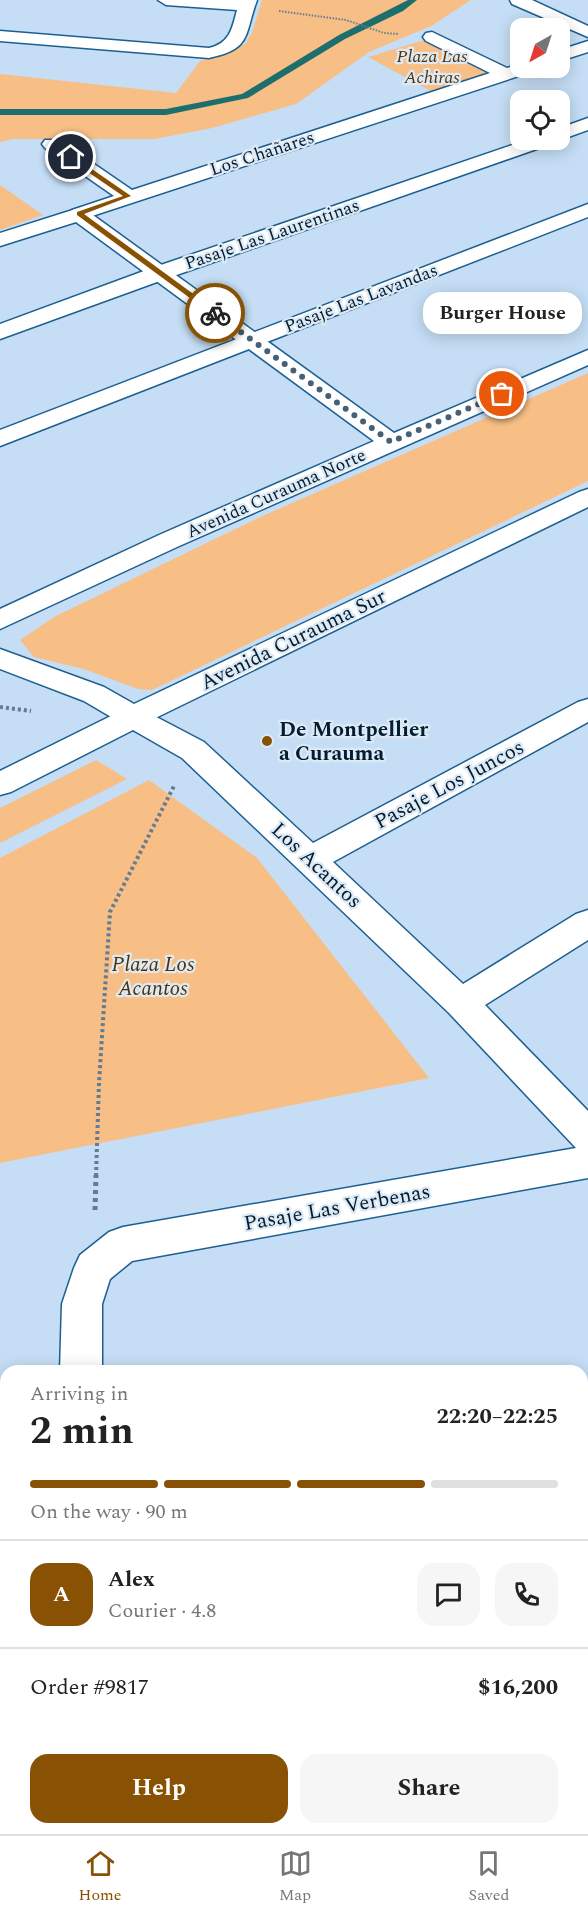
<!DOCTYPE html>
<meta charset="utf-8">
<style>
:root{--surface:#fff;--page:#f6f6f6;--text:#222;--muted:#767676;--line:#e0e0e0;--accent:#895103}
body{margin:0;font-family:Spectral,serif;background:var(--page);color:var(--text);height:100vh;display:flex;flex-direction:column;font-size:22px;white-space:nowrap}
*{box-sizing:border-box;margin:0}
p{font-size:20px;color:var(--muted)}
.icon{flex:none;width:33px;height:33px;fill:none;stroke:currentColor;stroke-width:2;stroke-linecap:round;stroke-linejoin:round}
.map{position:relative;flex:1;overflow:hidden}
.drawer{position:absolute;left:0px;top:1365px;width:588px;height:470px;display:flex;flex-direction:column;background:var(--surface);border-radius:18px 18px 0 0;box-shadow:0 3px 15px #0003}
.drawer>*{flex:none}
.needle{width:39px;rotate:219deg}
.buttons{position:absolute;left:510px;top:18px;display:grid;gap:12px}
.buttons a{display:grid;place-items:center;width:60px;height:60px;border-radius:12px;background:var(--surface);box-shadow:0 3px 15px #0003;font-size:30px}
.pin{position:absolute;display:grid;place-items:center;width:51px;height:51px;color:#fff;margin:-26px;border:3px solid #fff;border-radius:50%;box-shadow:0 2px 6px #0007}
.courier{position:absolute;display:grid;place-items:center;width:60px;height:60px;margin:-30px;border:4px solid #895103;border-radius:50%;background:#fff;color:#222;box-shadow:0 2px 8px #0007}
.bubble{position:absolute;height:42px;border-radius:18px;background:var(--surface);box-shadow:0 3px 15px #0003;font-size:20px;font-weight:700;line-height:42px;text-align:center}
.head em{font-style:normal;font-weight:700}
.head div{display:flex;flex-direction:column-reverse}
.head{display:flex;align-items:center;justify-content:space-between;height:102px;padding:0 30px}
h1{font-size:39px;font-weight:700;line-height:45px}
.bar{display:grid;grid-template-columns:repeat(4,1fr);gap:9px 6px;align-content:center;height:72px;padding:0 30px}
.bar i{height:8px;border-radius:4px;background:var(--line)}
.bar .on{background:var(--accent)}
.bar p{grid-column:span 4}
.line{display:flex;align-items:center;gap:15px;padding:0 30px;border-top:2px solid var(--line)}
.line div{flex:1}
.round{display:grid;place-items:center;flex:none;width:63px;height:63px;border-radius:18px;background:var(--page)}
.cta{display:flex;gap:12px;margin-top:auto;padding:12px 30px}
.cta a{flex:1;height:69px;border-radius:18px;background:var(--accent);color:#fff;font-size:24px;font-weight:700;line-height:69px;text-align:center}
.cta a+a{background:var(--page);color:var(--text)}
.menu{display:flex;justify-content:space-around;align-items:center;height:84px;border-top:2px solid var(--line);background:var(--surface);font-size:16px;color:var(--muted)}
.menu a{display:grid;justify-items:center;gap:3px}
.menu .on{color:var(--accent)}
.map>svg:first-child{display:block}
.green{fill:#f7be85}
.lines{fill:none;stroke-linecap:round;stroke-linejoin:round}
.stream{fill:#1d6f6e;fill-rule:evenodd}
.minor-casing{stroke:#1c5f91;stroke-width:3}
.tertiary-casing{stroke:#1c5f91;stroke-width:3}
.path-far2{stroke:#627c92;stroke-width:2;stroke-dasharray:1.5 1.5;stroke-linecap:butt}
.path-far1{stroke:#627c92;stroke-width:4;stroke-dasharray:3 3;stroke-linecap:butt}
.path{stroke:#627c92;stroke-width:5;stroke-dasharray:4 4;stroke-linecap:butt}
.minor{fill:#fff;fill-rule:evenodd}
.tertiary{fill:#fff;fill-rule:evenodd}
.route{fill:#895103}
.done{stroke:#466076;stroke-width:6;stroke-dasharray:0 10.8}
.poi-dot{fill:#895103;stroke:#ddeaf5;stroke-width:2}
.labels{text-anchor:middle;stroke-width:4.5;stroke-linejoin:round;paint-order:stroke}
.far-park-label{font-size:18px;font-style:italic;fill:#533002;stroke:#ddeaf5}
.far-street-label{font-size:18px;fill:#021c31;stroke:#ddeaf5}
.street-label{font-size:21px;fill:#021c31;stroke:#ddeaf5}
.poi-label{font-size:21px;font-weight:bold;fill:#021c31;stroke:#ddeaf5;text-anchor:start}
.park-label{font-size:21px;font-style:italic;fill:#533002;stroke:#ddeaf5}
</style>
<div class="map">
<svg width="588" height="1834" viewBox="0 0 588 1834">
<rect width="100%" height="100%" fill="#c5def5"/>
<g class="green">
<path d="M262 0H471L431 26 369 52 296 104 212 128 155 139H13L0 142V74L176 93 200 61 245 44 252 33Z"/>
<path d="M428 39 496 74 436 94 368 57Z"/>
<path d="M0 185 43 215 0 230Z"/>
<path d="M588 373V481L152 690 138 689 84 669 34 657 20 640 54 617 258 518Z"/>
<path d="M96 760 127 779 0 843V808Z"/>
<path d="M149 780 257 858 429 1078 0 1163V858Z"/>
</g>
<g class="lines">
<path class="stream" d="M408 0H417L403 11 345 39 248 98 166 115H0V109H166L242 94 339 35Z"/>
<defs>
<g id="minor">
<path d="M158 0H257C244 36 252 49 209 58L0 41V31L209 48C230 43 232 29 237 10L166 5Z"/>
<path d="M510 0H532L588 26V37L512 4Z"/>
<path d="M432 32 507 68 520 64V68H534L531 72 86 218H72L69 214 72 210 114 196 45 148 42 144 45 140H59L132 190 490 73 426 41 423 37 426 33Z"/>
<path d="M588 41V52L560 61V50Z"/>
<path d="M588 118V130L560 140H559L560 128Z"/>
<path d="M527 140H554L551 144 168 278 0 339V324L152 268Z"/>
<path d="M588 204V217L0 446V430Z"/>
<path d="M588 699V722L333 862 463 984 576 914 588 910V940L485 1005 588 1111V1178L132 1261 110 1279 102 1304V1371H60L62 1304 74 1268 80 1255 109 1232 123 1227 576 1148 449 1013 182 758 133 730 11 792 0 795V771L123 710 133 707 143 710 204 742 313 843 578 702Z"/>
<path d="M588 1406V1448L582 1450V1408Z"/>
<path d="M588 1754V1802L582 1804V1756Z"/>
<path d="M75 1828H125L128 1834H77Z"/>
<path d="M352 1828H421L419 1834H349Z"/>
</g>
<g id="tertiary">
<path d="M79 208 86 210 394 433 588 350V365L177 547 0 629V609L159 535 374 441 76 222 0 246V233Z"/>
<path d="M588 489V507L143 724 133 727 123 724 84 701 0 669V649L104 687 134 704 579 492Z"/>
</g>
</defs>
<use href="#minor" class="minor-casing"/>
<use href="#tertiary" class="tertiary-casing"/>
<path class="path-far2" d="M279 11 346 20 384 33 398 34"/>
<g class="path-far1">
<path d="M0 707 31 711"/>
<path d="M96 1176 99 1083 110 912 174 786"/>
</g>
<path class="path" d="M95 1210 96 1175"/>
<use href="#minor" class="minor"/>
<use href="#tertiary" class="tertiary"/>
</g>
<path class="route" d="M69 156H73L131 196 84 214 218 312V315H213L77 215V212L123 196 69 159Z"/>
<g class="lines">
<path class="done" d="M215 313 391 442 502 394"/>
</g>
<circle class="poi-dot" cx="267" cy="741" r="6"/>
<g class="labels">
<g class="far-park-label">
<text x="432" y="62">Plaza Las<tspan x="432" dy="21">Achiras</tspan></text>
</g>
<g class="far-street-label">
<text transform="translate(262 153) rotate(-18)" y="6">Los Chañares</text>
<text transform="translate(272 234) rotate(-19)" y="6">Pasaje Las Laurentinas</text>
<text transform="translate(361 298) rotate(-21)" y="6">Pasaje Las Lavandas</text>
<text transform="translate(276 493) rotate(-24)" y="6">Avenida Curauma Norte</text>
</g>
<g class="street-label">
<text transform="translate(293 639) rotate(-26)" y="7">Avenida Curauma Sur</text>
<text transform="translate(449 784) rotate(-28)" y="7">Pasaje Los Juncos</text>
<text transform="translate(317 865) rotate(43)" y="7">Los Acantos</text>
<text transform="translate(337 1207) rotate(-10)" y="7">Pasaje Las Verbenas</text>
</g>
<g class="poi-label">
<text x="279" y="736">De Montpellier<tspan x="279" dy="24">a Curauma</tspan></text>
</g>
<g class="park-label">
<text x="153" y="971">Plaza Los<tspan x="153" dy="24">Acantos</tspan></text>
</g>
</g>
</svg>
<div class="buttons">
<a><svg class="needle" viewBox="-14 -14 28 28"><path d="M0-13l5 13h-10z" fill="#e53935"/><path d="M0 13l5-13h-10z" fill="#767676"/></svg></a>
<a><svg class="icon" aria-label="locate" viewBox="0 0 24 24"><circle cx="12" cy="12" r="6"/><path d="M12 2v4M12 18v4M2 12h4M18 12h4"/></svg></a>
</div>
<div class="pin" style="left:502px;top:394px;background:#ea580c"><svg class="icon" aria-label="bag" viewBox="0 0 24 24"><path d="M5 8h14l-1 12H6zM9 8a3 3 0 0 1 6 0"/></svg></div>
<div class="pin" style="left:71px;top:157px;background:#1f2937"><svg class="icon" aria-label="home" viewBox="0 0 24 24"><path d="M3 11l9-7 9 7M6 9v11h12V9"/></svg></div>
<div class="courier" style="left:215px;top:313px"><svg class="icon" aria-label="bike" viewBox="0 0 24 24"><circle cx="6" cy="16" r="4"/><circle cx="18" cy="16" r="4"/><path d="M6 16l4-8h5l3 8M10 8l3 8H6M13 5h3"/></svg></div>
<div class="bubble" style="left:423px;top:292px;width:159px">Burger House</div>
<section class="drawer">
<div class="head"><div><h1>2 min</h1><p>Arriving in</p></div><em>22:20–22:25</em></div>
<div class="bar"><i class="on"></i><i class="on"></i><i class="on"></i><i></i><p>On the way · 90 m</p></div>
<div class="line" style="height:108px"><b class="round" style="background:var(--accent);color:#fff">A</b><div><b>Alex</b><p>Courier · 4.8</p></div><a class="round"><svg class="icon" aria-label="chat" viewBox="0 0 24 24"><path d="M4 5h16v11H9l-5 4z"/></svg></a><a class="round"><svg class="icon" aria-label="phone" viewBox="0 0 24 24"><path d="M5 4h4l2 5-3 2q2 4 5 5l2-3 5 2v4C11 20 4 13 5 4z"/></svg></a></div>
<div class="line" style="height:78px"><div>Order #9817</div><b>$16,200</b></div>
<div class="cta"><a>Help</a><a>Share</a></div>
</section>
</div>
<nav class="menu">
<a class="on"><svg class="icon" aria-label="home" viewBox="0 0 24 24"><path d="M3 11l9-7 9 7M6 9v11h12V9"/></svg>Home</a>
<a><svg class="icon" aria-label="map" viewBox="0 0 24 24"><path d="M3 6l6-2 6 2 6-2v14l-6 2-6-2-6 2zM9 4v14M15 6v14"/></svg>Map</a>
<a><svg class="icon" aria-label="saved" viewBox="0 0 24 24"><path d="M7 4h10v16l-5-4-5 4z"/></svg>Saved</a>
</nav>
